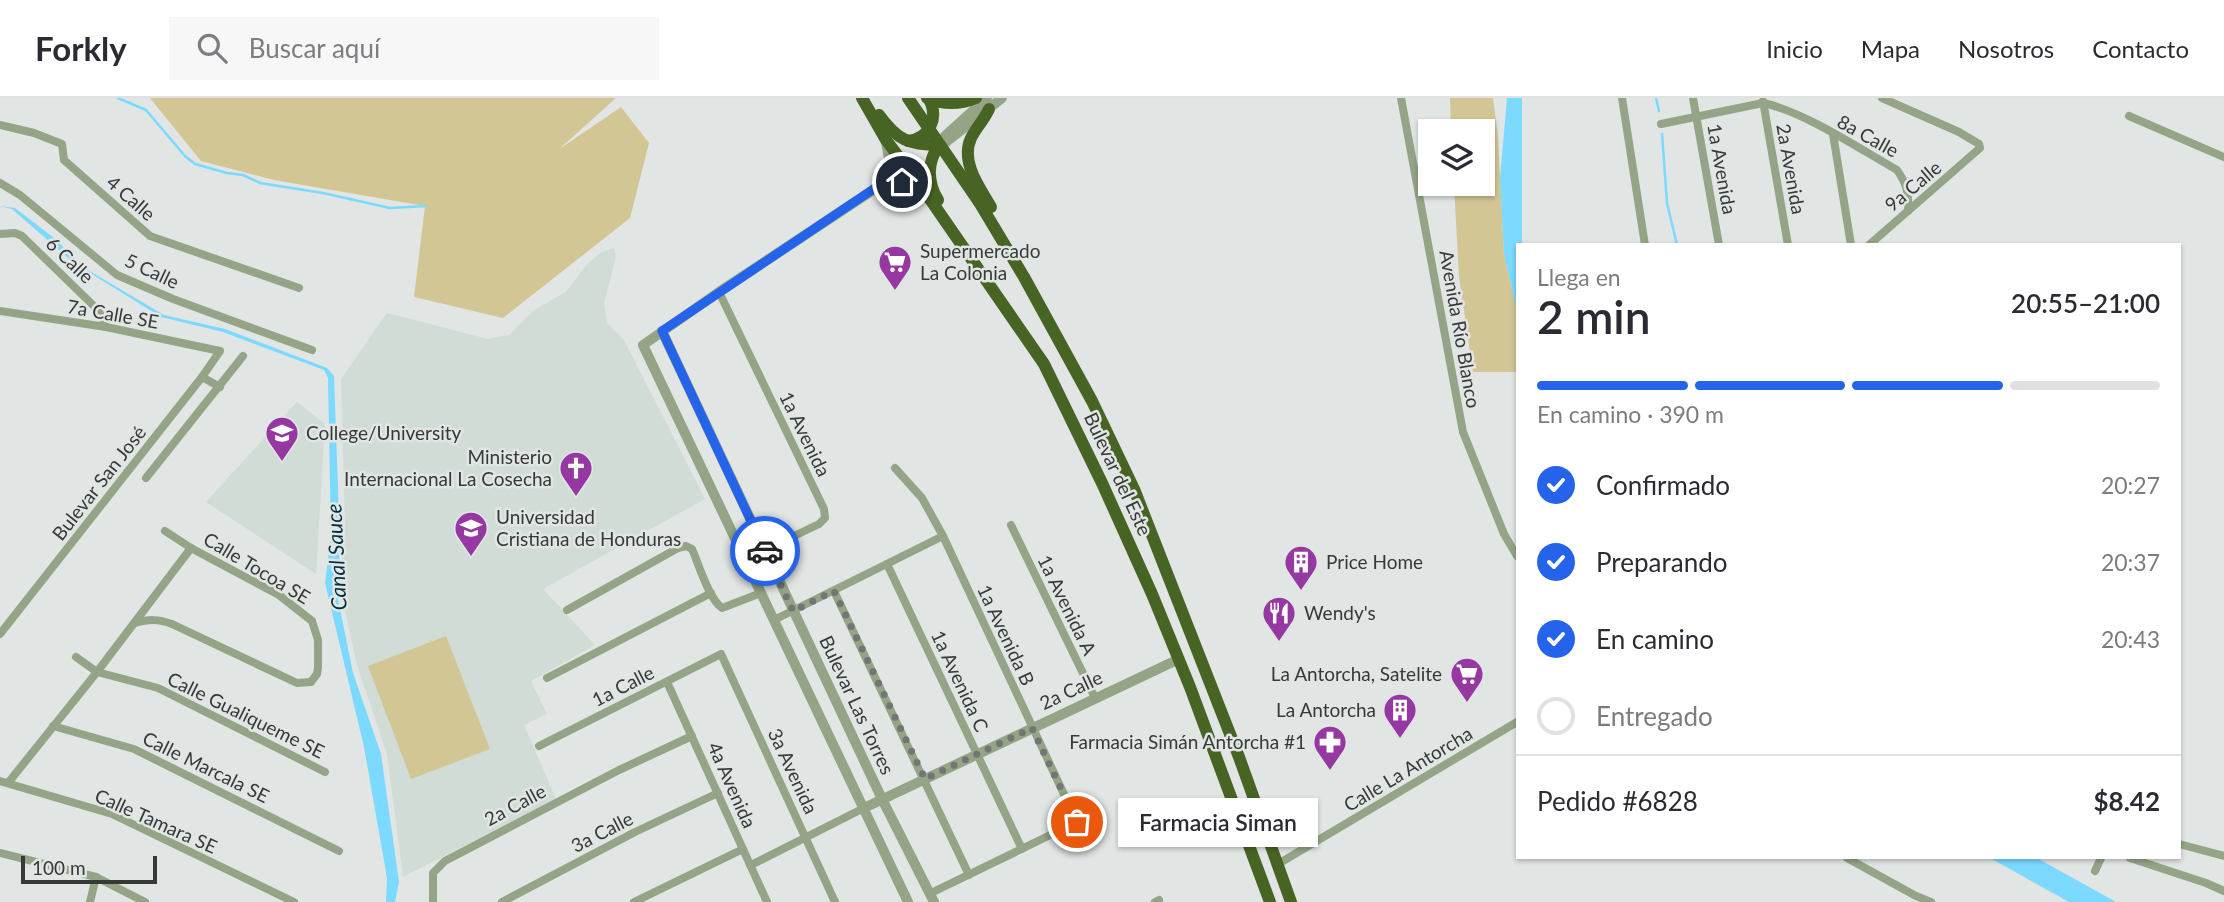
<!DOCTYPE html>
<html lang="es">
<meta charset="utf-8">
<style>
:root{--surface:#fff;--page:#f7f7f7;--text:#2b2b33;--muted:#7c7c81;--line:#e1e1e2;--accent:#2563eb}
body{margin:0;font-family:Lato,sans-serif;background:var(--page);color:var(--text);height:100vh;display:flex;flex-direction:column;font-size:26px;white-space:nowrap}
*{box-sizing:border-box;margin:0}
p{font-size:23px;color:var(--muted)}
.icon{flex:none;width:38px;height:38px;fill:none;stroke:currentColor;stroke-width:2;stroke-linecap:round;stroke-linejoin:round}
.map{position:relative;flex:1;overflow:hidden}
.panel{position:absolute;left:1516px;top:145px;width:665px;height:616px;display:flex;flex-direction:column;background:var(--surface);border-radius:0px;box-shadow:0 2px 5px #0004}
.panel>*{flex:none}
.controls{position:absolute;left:1418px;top:21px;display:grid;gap:14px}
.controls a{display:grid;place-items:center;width:77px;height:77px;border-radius:0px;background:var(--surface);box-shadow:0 2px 5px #0004;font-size:35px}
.scale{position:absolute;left:21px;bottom:18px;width:136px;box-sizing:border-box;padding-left:7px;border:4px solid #373938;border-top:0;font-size:19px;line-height:24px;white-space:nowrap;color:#373938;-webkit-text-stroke:5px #e1e5e3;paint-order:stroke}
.pin{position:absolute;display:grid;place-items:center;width:60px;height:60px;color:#fff;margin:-30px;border:4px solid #fff;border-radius:50%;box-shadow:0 2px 7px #0007}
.courier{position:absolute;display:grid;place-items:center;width:70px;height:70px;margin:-35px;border:5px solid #2563eb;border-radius:50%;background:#fff;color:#222;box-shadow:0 2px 9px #0007}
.bubble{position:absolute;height:49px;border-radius:0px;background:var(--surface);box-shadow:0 2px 5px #0004;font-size:23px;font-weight:600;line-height:49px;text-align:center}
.head em{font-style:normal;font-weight:600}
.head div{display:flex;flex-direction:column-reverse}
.head{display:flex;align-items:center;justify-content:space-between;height:119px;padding:0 21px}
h1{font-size:46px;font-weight:600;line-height:52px}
.bar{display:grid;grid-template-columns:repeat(4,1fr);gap:10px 7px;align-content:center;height:84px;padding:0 21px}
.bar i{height:9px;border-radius:5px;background:var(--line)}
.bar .current{background:var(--accent)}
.bar p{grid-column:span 4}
.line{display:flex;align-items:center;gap:18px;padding:0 21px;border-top:2px solid var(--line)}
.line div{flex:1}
ol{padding:0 21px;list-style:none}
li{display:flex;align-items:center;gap:21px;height:77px}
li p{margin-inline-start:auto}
li .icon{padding:7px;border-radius:50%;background:var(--accent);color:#fff;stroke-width:4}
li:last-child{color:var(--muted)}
li i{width:38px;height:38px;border:4px solid var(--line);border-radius:50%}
header{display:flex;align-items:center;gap:42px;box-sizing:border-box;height:98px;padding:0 35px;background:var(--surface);border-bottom:2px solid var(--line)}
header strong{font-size:33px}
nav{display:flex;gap:38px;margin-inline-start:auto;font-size:24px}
.search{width:490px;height:63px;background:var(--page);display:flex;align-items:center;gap:18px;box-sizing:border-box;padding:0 24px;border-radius:0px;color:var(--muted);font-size:26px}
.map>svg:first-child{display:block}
.built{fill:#d1dcd6}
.green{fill:#d1c694}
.water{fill:#7cd9ff}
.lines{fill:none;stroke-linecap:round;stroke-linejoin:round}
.stream{stroke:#7cd9ff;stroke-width:2.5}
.minor{stroke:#95a486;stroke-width:8}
.tertiary{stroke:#95a486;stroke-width:10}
.trunk{stroke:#486424;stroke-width:12}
.trunk-bridge{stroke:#486424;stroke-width:12}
.done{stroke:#727574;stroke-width:7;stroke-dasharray:0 12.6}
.route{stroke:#2563eb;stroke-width:9}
.labels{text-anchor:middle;stroke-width:5;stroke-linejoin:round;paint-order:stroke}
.street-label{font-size:19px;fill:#373938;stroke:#e1e5e3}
.poi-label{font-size:19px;fill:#373938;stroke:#e1e5e3;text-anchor:start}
.water-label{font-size:21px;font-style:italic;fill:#022f3e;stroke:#e1e5e3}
</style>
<header>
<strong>Forkly</strong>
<div class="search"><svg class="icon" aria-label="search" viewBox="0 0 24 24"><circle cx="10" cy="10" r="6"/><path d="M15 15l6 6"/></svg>Buscar aquí</div>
<nav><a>Inicio</a><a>Mapa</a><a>Nosotros</a><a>Contacto</a></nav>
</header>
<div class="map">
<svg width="2224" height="804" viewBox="0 0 2224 804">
<rect width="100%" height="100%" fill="#e1e5e3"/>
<g class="built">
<path d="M614 150 616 159 604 205 607 225 624 242 705 401 543 491 595 547 531 583 547 616 524 627 556 701 403 779 387 656 357 567 341 495 345 429 341 281 387 215 488 241 509 237 534 212 566 194 587 166 602 154Z"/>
<path d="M297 304 325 326 316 476 206 404Z"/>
</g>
<g class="green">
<path d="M150 0H616L558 52 621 9 649 45 630 120 503 220 414 199 425 108 274 82 201 63Z"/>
<path d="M1450 0H1493L1498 39 1504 156 1517 213V274H1473L1459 179 1454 86H1482V33H1451Z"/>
<path d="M446 538 490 651 411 681 368 568Z"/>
</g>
<g class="water">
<path d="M1507 0H1522V147H1517V213L1504 156 1500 80Z"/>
<path d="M0 108 15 110 58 143 76 165 164 217 225 231 327 270 334 278 340 446 337 496 353 575 381 656 399 784 395 804H386L387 780 364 649 325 485 331 438 328 280 324 272 223 234 161 219 74 165 12 111Z"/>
<path d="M1990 760H2037L2116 804H2069Z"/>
</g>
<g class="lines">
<g class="stream">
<path d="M118 0 146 12 185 58 195 66 227 75 243 77 260 85 323 95 390 110 426 108"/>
<path d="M1656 0 1659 13"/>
<path d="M1662 36 1667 105 1677 147"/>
</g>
<g class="minor">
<path d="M1401 0 1463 334 1504 436 1517 458"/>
<path d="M1622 0 1645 147"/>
<path d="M1693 0 1719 147"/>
<path d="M1763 3 1788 147"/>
<path d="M2129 18 2224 59"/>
<path d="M1661 26 1763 5C1803 13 1860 51 1897 72 1907 86 1909 96 1908 113"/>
<path d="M0 27 34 35 62 46 64 62 150 138 299 190"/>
<path d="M1833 36 1851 147"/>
<path d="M0 85 20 97 117 177 173 201 312 252"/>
<path d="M0 136 15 135 22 138 99 213 106 229"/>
<path d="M1869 147 1980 50 1979 46 1959 34 1882 0"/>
<path d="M719 194 824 411 825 420 819 426 765 452"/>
<path d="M0 213 106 229 220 253 202 279 0 536"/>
<path d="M202 279 220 289"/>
<path d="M895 370 922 400 943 438 1077 724 931 795"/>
<path d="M146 380 243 258"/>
<path d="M1011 427 1095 600"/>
<path d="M887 466 1022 751"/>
<path d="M834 493 969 777"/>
<path d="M567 512 678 450 686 448 692 451C699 467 709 501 722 510L761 495"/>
<path d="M774 522 943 438"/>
<path d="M135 525C149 521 158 521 172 526L297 585 311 584 317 576 318 570V542L312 523 279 497 191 450 165 433"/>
<path d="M76 559 97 574 158 590 325 674"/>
<path d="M547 580 711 495"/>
<path d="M667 584 767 804"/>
<path d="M53 628 134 651 339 753"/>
<path d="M539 648 721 556 835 804"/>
<path d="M0 683 112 716 294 804"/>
<path d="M8 685 97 574 191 450"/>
<path d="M2179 746 2224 758"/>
<path d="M0 755 96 779 145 804"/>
<path d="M1847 760 1916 798 1931 804"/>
<path d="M2130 760 2206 785 2224 793"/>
<path d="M1278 766 1517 624"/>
<path d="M751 767 864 710"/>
<path d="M2095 773 2101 760"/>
<path d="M90 804 96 779"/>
<path d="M433 804V775L445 763 619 672 692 638"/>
<path d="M502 804 635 734 718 695"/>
<path d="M634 804 743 751"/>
<path d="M1155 804 1159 802"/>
</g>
<g class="tertiary">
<path d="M945 38 987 0"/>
<path d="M939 47 946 44 1002 0"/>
<path d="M885 84 890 66 886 44"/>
<path d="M662 233 882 701 934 804"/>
<path d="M864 710 1179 561"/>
<path d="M908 804 643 247 719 194 885 84H902L922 91"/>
</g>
<g class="trunk">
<path d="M862 0 886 42 923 91 1044 266 1102 385 1152 496 1190 589 1270 804"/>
<path d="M927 0C944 7 959 7 976 0"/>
<path d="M989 11C984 22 976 30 971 40 960 64 980 90 991 109"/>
<path d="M879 17C897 42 909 47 939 47"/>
<path d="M908 43C930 40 939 20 929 1"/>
<path d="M938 102C927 84 927 64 939 47"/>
<path d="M979 104 1024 179 1092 303 1134 391 1239 659 1291 804"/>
</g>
<path class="trunk-bridge" d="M908 0 979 104"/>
</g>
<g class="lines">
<path class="done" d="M765 453 793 513 834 493 925 681 1032 630 1077 724"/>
<path class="route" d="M765 453 662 233 884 84H902"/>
</g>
<defs>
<symbol id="supermarket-pin" viewBox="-11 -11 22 30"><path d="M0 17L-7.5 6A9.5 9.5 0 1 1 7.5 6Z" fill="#9638a1" stroke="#e1e5e3"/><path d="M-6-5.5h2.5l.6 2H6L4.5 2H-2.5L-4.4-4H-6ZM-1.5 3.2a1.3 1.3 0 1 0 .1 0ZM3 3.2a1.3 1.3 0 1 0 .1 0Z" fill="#fff"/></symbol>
<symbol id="university-pin" viewBox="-11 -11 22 30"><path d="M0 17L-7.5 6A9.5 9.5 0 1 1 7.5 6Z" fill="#9638a1" stroke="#e1e5e3"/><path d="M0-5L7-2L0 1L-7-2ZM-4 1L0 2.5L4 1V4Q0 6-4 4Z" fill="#fff"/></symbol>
<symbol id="church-pin" viewBox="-11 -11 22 30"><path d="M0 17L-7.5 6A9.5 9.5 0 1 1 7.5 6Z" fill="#9638a1" stroke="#e1e5e3"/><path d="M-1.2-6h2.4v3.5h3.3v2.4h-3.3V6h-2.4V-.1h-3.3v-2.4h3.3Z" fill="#fff"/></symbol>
<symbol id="school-pin" viewBox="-11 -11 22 30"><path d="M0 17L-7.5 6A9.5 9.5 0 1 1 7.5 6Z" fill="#9638a1" stroke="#e1e5e3"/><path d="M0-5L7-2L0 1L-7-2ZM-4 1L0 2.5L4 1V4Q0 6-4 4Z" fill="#fff"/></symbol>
<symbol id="building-pin" viewBox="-11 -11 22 30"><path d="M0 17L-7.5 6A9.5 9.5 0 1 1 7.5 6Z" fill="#9638a1" stroke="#e1e5e3"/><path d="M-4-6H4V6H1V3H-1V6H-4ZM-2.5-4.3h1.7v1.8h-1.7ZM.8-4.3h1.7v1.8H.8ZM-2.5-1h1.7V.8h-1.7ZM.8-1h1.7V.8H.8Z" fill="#fff"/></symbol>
<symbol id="restaurant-pin" viewBox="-11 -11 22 30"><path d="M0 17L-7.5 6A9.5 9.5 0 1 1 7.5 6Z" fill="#9638a1" stroke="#e1e5e3"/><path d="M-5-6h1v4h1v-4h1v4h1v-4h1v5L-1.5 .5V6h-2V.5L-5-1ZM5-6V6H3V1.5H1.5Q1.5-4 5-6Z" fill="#fff"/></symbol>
<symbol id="pharmacy-pin" viewBox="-11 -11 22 30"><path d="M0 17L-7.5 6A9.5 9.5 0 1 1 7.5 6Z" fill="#9638a1" stroke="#e1e5e3"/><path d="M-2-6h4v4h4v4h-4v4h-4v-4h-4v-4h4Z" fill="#fff"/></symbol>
</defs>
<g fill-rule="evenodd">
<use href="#supermarket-pin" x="876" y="145" width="38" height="52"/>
<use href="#university-pin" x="263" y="316" width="38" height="52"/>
<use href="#church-pin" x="557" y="351" width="38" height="52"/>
<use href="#school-pin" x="452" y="411" width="38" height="52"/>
<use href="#building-pin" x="1282" y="445" width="38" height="52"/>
<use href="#restaurant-pin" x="1260" y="496" width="38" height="52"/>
<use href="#supermarket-pin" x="1448" y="557" width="38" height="52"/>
<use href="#building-pin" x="1381" y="593" width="38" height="52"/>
<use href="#pharmacy-pin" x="1311" y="625" width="38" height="52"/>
</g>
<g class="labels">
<g class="street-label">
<text transform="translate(1868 38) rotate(29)" y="7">8a Calle</text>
<text transform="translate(1722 71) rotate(80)" y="7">1a Avenida</text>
<text transform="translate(1791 71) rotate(80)" y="7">2a Avenida</text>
<text transform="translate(1913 88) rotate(-40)" y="7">9a Calle</text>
<text transform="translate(131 100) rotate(41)" y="7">4 Calle</text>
<text transform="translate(70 162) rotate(44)" y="7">6 Calle</text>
<text transform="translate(152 173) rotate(25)" y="7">5 Calle</text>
<text transform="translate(113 216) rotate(10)" y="7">7a Calle SE</text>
<text transform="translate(1460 231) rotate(80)" y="7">Avenida Río Blanco</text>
<text transform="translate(805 336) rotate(64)" y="7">1a Avenida</text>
<text transform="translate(1118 376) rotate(65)" y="7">Bulevar del Este</text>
<text transform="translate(99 385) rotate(-52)" y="7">Bulevar San José</text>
<text transform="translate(257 470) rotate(31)" y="7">Calle Tocoa SE</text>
<text transform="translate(1067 507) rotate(64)" y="7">1a Avenida A</text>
<text transform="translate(1006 537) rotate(65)" y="7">1a Avenida B</text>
<text transform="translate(960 583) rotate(65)" y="7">1a Avenida C</text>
<text transform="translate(623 588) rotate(-27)" y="7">1a Calle</text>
<text transform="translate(1071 592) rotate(-25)" y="7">2a Calle</text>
<text transform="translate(857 607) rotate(65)" y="7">Bulevar Las Torres</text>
<text transform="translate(246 617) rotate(26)" y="7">Calle Gualiqueme SE</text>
<text transform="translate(206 669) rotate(26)" y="7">Calle Marcala SE</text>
<text transform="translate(1408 671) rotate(-31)" y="7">Calle La Antorcha</text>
<text transform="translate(793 673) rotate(65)" y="7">3a Avenida</text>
<text transform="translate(732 687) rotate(66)" y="7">4a Avenida</text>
<text transform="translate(515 707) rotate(-28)" y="7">2a Calle</text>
<text transform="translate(156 723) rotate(24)" y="7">Calle Tamara SE</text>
<text transform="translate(602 734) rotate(-27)" y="7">3a Calle</text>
</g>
<g class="poi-label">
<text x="920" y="160">Supermercado<tspan x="920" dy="22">La Colonia</tspan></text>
<text x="306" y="342">College/University</text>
<text x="552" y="366" text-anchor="end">Ministerio<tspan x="552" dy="22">Internacional La Cosecha</tspan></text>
<text x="496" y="426">Universidad<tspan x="496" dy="22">Cristiana de Honduras</tspan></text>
<text x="1326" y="471">Price Home</text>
<text x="1304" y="522">Wendy's</text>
<text x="1442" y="583" text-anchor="end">La Antorcha, Satelite</text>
<text x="1376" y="619" text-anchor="end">La Antorcha</text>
<text x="1306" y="651" text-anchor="end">Farmacia Simán Antorcha #1</text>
</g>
<g class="water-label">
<text transform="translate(337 459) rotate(-93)" y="7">Canal Sauce</text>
</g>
</g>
</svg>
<div class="controls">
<a><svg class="icon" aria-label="layers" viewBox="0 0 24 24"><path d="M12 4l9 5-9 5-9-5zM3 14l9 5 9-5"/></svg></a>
</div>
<div class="scale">100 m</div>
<div class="pin" style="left:1077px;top:724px;background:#ea580c"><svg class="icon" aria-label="bag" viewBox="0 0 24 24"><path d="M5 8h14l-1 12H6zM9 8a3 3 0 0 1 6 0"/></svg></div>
<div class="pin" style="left:902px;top:84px;background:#1f2937"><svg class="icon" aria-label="home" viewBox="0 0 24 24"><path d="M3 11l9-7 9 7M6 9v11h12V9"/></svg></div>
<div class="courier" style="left:765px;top:453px"><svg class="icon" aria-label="car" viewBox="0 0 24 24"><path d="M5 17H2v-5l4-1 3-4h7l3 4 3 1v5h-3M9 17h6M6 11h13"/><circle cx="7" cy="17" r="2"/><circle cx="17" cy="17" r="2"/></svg></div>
<div class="bubble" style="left:1118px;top:700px;width:200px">Farmacia Siman</div>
<section class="panel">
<div class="head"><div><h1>2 min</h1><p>Llega en</p></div><em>20:55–21:00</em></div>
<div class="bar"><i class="current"></i><i class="current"></i><i class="current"></i><i></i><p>En camino · 390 m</p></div>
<ol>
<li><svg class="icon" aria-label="check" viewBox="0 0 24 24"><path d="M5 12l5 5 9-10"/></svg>Confirmado<p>20:27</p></li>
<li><svg class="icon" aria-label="check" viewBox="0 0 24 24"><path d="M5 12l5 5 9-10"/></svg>Preparando<p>20:37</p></li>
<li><svg class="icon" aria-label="check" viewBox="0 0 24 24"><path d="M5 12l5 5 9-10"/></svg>En camino<p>20:43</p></li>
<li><i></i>Entregado</li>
</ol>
<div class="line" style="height:91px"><div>Pedido #6828</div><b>$8.42</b></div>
</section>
</div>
